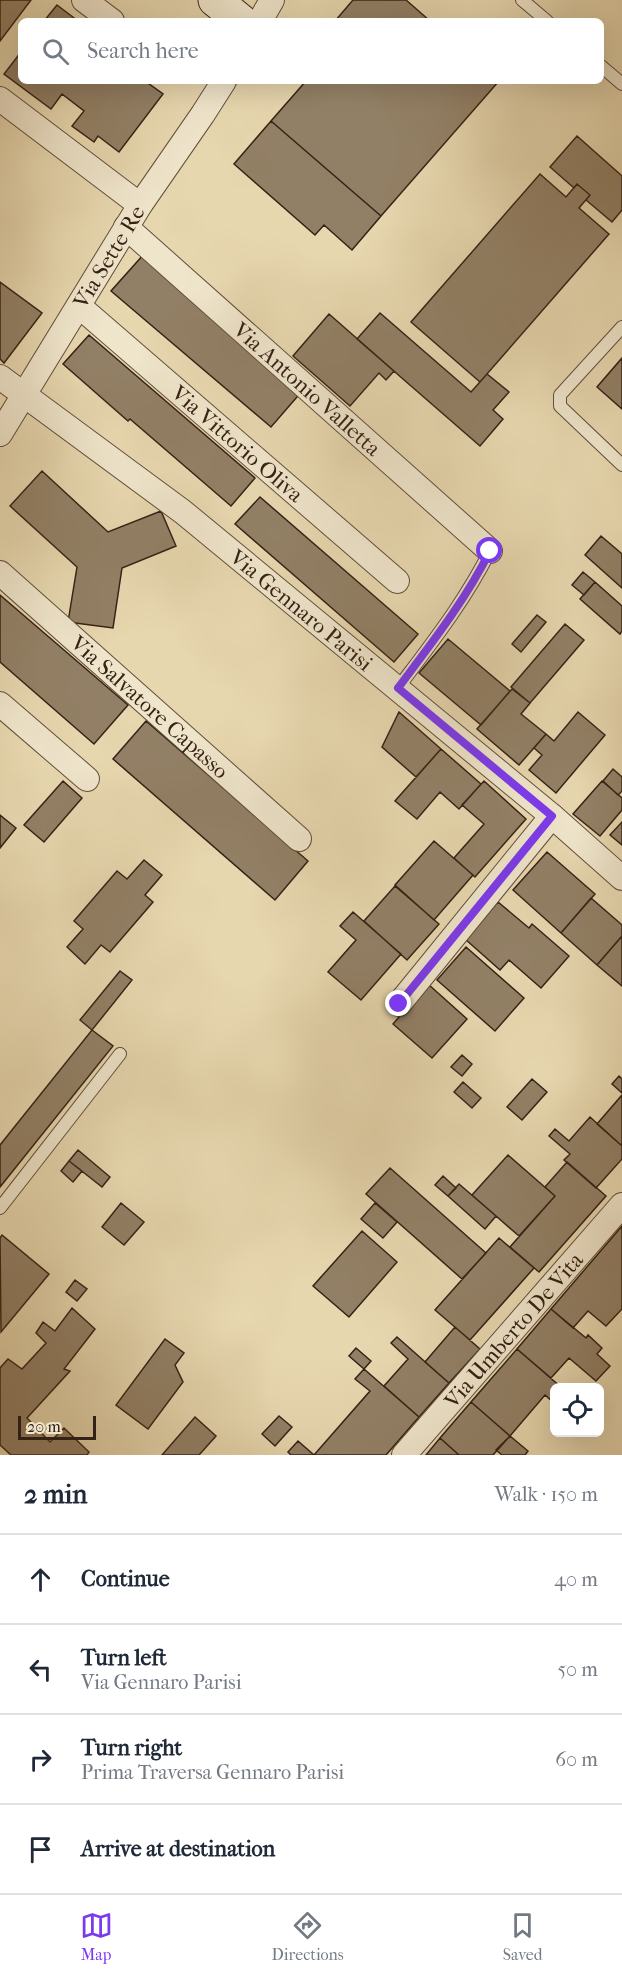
<!DOCTYPE html>
<html lang="en">
<head>
<meta charset="utf-8">
<style>
	:root { --surface:#fff; --page:#f6f6f7; --text:#1f2937; --muted:#747a83; --line:#e0e1e3; --accent:#7c3aed }
	body { margin:0; font-family:"IM FELL French Canon",serif; background:var(--page); color:var(--text) }
	.controls { position:absolute; right:18px; bottom:18px; display:grid; overflow:hidden; border-radius:9px; box-shadow:0 6px 24px #0002 }
	.controls button { width:54px; height:54px; display:grid; place-items:center; padding:0; border:0; border-bottom:2px solid var(--line); background:var(--surface); color:var(--text); font:30px sans-serif }
	.scale { position:absolute; left:18px; bottom:15px; width:78px; box-sizing:border-box; padding-left:6px; border:3px solid #352216; border-top:0; font-size:16px; line-height:21px; white-space:nowrap; color:#352216; -webkit-text-stroke:4px #efe5cb; paint-order:stroke }
	.stop { position:absolute; width:18px; height:18px; margin:-14px; border:4px solid #7c3aed; border-radius:50%; background:#fff }
	.stop.end { background:#7c3aed; border-color:#fff; box-shadow:0 2px 6px #0008 }
	.list { margin:0; padding:0; list-style:none }
	h2 { display:flex; justify-content:space-between; align-items:center; height:78px; margin:0; padding:0 24px; font-size:26px }
	h2 small { font-size:20px; font-weight:400; color:var(--muted) }
	.list li { display:grid; grid-template-columns:39px 1fr auto; gap:18px; align-items:center; box-sizing:border-box; height:90px; padding:0 24px; border-top:2px solid var(--line) }
	.list b { display:block; font-size:22px; white-space:nowrap }
	.list p { margin:0; font-size:20px; white-space:nowrap; color:var(--muted) }
	.list em { font-size:20px; font-style:normal; color:var(--muted) }
	.icon { flex:none; width:33px; height:33px; fill:none; stroke:currentColor; stroke-width:2; stroke-linecap:round; stroke-linejoin:round }
	.map { position:relative; flex:none; width:622px; height:1455px; overflow:hidden }
	.search { position:absolute; background:var(--surface); box-shadow:0 6px 24px #0002; left:18px; right:18px; top:18px; height:66px; display:flex; align-items:center; gap:15px; box-sizing:border-box; padding:0 21px; border-radius:9px; color:var(--muted); font-size:22px }
	.sheet { height:438px; background:var(--surface) }
	nav { display:flex; justify-content:space-around; align-items:center; box-sizing:border-box; height:84px; border-top:2px solid var(--line); background:var(--surface); font-size:16px; color:var(--muted) }
	nav a { display:grid; justify-items:center; gap:3px }
	nav .on { color:var(--accent) }
	.map>svg:first-child { display:block }
</style>
</head>
<body>
<div class="map">
<svg width="622" height="1455" viewBox="0 0 622 1455">
	<rect width="100%" height="100%" fill="#e7d7af"/>
	<filter id="stains"><feTurbulence type="fractalNoise" baseFrequency=".00333" numOctaves="4"/><feColorMatrix values="0 0 0 0 .2 0 0 0 0 .09 0 0 0 0 .02 0 0 0 .5 -.17"/></filter>
	<radialGradient id="worn" r=".72"><stop offset=".6" stop-color="#630" stop-opacity="0"/><stop offset="1" stop-color="#630" stop-opacity=".3"/></radialGradient>
	<path fill="#928066" stroke="#352216" stroke-width="1.5" d="M0,0H31L0,41Z
		M353,0H406L430,21H335Z
		M57,5L78,21H44Z
		M21,52V81H145L163,94L119,152L98,136L94,142L72,126L84,111L62,94L51,109L4,74Z
		M306,81H499L381,216L271,121Z
		M271,121L381,216L352,250L324,225L315,235L234,164Z
		M577,136L622,176V210L612,222L586,200L590,195L577,184L574,188L550,167Z
		M540,174L566,197L577,184L590,195L579,208L609,234L480,382L411,322Z
		M144,254L303,390L271,427L111,291Z
		M0,282L42,313L4,363L0,359Z
		M380,313L471,392L487,374L509,392L493,410L503,419L480,446L357,339Z
		M329,314L394,371L386,380L379,373L350,406L293,356Z
		M89,335L255,478L231,506L130,419L128,421L63,364Z
		M622,358V409L597,387Z
		M42,471L108,532L161,511L176,546L122,568L113,628L68,622L77,567L10,506Z
		M260,497L418,634L394,662L235,524Z
		M601,536L622,554V588L585,555Z
		M583,572L595,582L584,595L572,585Z
		M595,582L622,606V631L620,634L580,599Z
		M0,595L128,705L94,744L0,662Z
		M537,615L546,622L521,652L512,644Z
		M565,624L584,640L530,703L511,687Z
		M448,639L510,691L481,725L419,673Z
		M512,689L530,703L521,714L546,734L519,765L477,729Z
		M399,712L441,749L416,777L382,747Z
		M578,712L605,735L556,793L529,770L542,755L534,748L546,734L554,741Z
		M146,721L308,861L275,900L113,759Z
		M441,749L481,784L459,809L440,792L417,819L395,801Z
		M613,769L622,777V791L618,795L603,781Z
		M63,781L82,798L44,842L24,825Z
		M484,781L526,819L475,877L454,858L484,824L462,805Z
		M602,781L622,798V810L600,836L573,814Z
		M0,815L16,828L0,848Z
		M622,822V845L610,835Z
		M434,841L473,875L434,920L395,885Z
		M547,852L595,894L561,933L513,890Z
		M144,860L162,875L145,895L153,902L110,952L101,945L85,964L67,947L83,929L74,921L117,871L127,879Z
		M395,886L439,924L407,960L364,921Z
		M591,898L622,925V936L597,965L561,933Z
		M498,902L529,928L532,924L569,956L541,988L509,960L500,970L465,939Z
		M353,912L401,954L361,1000L328,972L356,940L340,926Z
		M622,936V986L597,965Z
		M466,947L524,998L495,1031L437,980Z
		M120,971L132,980L92,1030L80,1020Z
		M428,984L467,1019L432,1058L393,1024Z
		M92,1030L113,1046L0,1187V1145Z
		M462,1055L472,1064L462,1076L451,1067Z
		M619,1076L622,1079V1093L612,1084Z
		M532,1079L547,1092L522,1120L507,1107Z
		M463,1082L481,1098L472,1108L454,1092Z
		M622,1095V1143L621,1145L597,1124Z
		M590,1117L622,1146V1159L596,1188L564,1160L570,1154L549,1136L555,1129L569,1141Z
		M78,1150L110,1177L102,1187L69,1161Z
		M508,1155L555,1196L519,1236L472,1195Z
		M69,1161L82,1171L73,1182L61,1171Z
		M567,1162L606,1196L539,1272L510,1247L555,1196L545,1187Z
		M390,1168L486,1253L462,1279L366,1194Z
		M443,1176L456,1188L448,1196L435,1185Z
		M459,1184L496,1216L485,1229L448,1196Z
		M121,1203L144,1222L124,1245L102,1227Z
		M375,1203L397,1222L383,1238L361,1219Z
		M622,1226V1309L606,1326L588,1311L573,1328L551,1309Z
		M362,1231L397,1262L349,1317L313,1286Z
		M2,1235L49,1274L1,1332L0,1238Z
		M499,1238L534,1268L470,1340L435,1310Z
		M75,1280L87,1289L77,1301L66,1292Z
		M72,1308L95,1329L64,1369L70,1371L27,1418L50,1442L64,1428L89,1452L87,1455H11L0,1445V1368L8,1359L22,1369L46,1343L36,1333L43,1322L55,1331Z
		M551,1309L586,1338L588,1335L602,1348L597,1354L610,1366L596,1381L569,1358L551,1378L517,1349Z
		M455,1327L480,1349L449,1383L425,1362Z
		M397,1337L449,1383L419,1417L384,1386L408,1359L391,1343Z
		M165,1339L184,1353L175,1365L183,1382L148,1429L116,1405Z
		M356,1348L371,1361L364,1369L349,1356Z
		M517,1349L562,1388H554V1403L545,1395L510,1436L471,1402Z
		M364,1369L419,1417L386,1455H291L288,1452L298,1441L314,1455L370,1391L355,1379Z
		M471,1402L510,1436L493,1455H459L440,1438Z
		M279,1416L292,1427L275,1446L262,1434Z
		M195,1417L216,1436L199,1455H162Z
		M510,1436L528,1451L525,1455H502L496,1450Z
		M440,1438L459,1455H426Z"/>
	<g fill="none" stroke-linecap="round" stroke-linejoin="round">
		<defs>
			<path id="lane" d="M522,0L547,21
				M601,66L622,84
				M622,327L560,395V406L622,465
				M398,688C431,644 465,601 490,551
				M0,1208L120,1054"/>
			<g id="street">
				<path d="M84,0L112,21"/>
				<path d="M260,21L272,0"/>
				<path d="M0,99L140,205"/>
				<path id="s1" d="M126,227L490,551"/>
				<path id="s2" d="M79,306L397,581"/>
				<path id="s3" d="M0,377L183,512L552,816L622,878"/>
				<path id="s4" d="M0,434L140,205L203,114L224,81"/>
				<path id="s5" d="M0,573L299,839"/>
				<path d="M0,704L87,779"/>
				<path d="M399,1004L552,816"/>
				<path id="s6" d="M404,1455L622,1205"/>
			</g>
			<path id="secondary" d="M215,0L241,21"/>
		</defs>
		<use href="#lane" stroke="#624f3c" stroke-width="14"/>
		<use href="#street" stroke="#624f3c" stroke-width="26"/>
		<use href="#secondary" stroke="#352216" stroke-width="35"/>
		<use href="#lane" stroke="#efe5cb" stroke-width="12"/>
		<use href="#street" stroke="#efe5cb" stroke-width="24"/>
		<use href="#secondary" stroke="#efe5cb" stroke-width="33"/>
	</g>
	<g fill="none" stroke-linecap="round" stroke-linejoin="round">
		<path stroke="#7c3aed" stroke-width="8" d="M399,1004L552,816L398,688C431,644 465,601 490,551"/>
	</g>
	<g text-anchor="middle" stroke-width="4.5" stroke-linejoin="round" paint-order="stroke">
		<g font-size="22" fill="#352216" stroke="#efe5cb">
			<text dy="8" stroke="none"><textPath href="#s4" startOffset="208">Via Sette Re</textPath></text>
			<text dy="8" stroke="none"><textPath href="#s1" startOffset="243">Via Antonio Valletta</textPath></text>
			<text dy="8" stroke="none"><textPath href="#s2" startOffset="210">Via Vittorio Oliva</textPath></text>
			<text dy="8" stroke="none"><textPath href="#s3" startOffset="381">Via Gennaro Parisi</textPath></text>
			<text dy="8" stroke="none"><textPath href="#s5" startOffset="201">Via Salvatore Capasso</textPath></text>
			<text dy="8" stroke="none"><textPath href="#s6" startOffset="166">Via Umberto De Vita</textPath></text>
		</g>
	</g>
	<rect width="100%" height="100%" filter="url(#stains)"/>
	<rect width="100%" height="100%" fill="url(#worn)"/>
</svg>
<div class="controls">
<button><svg class="icon" aria-label="locate" viewBox="0 0 24 24"><circle cx="12" cy="12" r="6"/><path d="M12 2v4M12 18v4M2 12h4M18 12h4"/></svg></button>
</div>
<div class="scale">20 m</div>
<div class="stop" style="left:490px;top:551px"></div>
<div class="stop end" style="left:399px;top:1004px"></div>
<div class="search"><svg class="icon" aria-label="search" viewBox="0 0 24 24"><circle cx="10" cy="10" r="6"/><path d="M15 15l6 6"/></svg>Search here</div>
</div>
<section class="sheet">
<h2>2 min<small>Walk · 150 m</small></h2>
<ul class="list">
<li><svg class="icon" aria-label="ahead" viewBox="0 0 24 24"><path d="M12 20V5M6 11l6-6 6 6"/></svg><div><b>Continue</b></div><em>40 m</em></li>
<li><svg class="icon" aria-label="left" viewBox="0 0 24 24"><path d="M17 20v-9H6M10 6l-5 5 5 5"/></svg><div><b>Turn left</b><p>Via Gennaro Parisi</p></div><em>50 m</em></li>
<li><svg class="icon" aria-label="right" viewBox="0 0 24 24"><path d="M7 20v-9h11M14 6l5 5-5 5"/></svg><div><b>Turn right</b><p>Prima Traversa Gennaro Parisi</p></div><em>60 m</em></li>
<li><svg class="icon" aria-label="arrive" viewBox="0 0 24 24"><path d="M6 21V4h12l-3 4 3 4H6"/></svg><div><b>Arrive at destination</b></div></li>
</ul>
</section>
<nav>
<a class="on"><svg class="icon" aria-label="map" viewBox="0 0 24 24"><path d="M3 6l6-2 6 2 6-2v14l-6 2-6-2-6 2zM9 4v14M15 6v14"/></svg>Map</a>
<a><svg class="icon" aria-label="directions" viewBox="0 0 24 24"><path d="M12 3l9 9-9 9-9-9zM9 14v-3h6M13 9l2 2-2 2"/></svg>Directions</a>
<a><svg class="icon" aria-label="saved" viewBox="0 0 24 24"><path d="M7 4h10v16l-5-4-5 4z"/></svg>Saved</a>
</nav>
</body>
</html>
